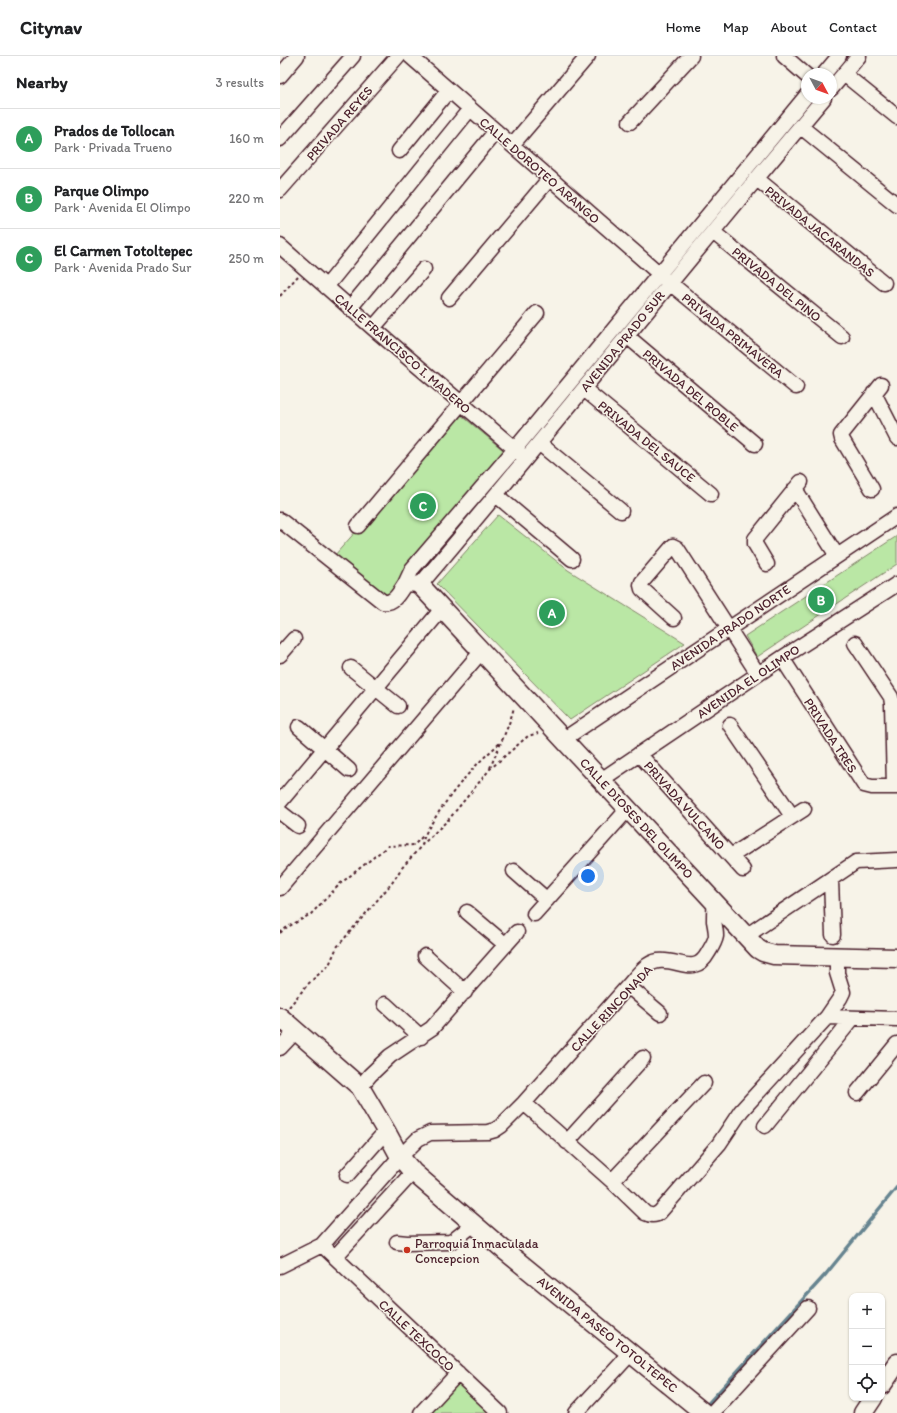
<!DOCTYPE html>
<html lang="en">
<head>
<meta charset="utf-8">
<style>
	:root { --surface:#fff; --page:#f2f2f2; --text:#202124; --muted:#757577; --line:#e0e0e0; --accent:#0f766e }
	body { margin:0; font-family:Itim,sans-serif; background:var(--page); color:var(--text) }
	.controls { position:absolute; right:12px; bottom:12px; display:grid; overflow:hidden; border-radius:8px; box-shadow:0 1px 3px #0004 }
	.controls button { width:36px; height:36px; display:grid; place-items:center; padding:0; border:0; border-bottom:1px solid var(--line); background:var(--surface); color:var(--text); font:20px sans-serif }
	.compass { position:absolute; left:521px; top:12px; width:36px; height:36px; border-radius:50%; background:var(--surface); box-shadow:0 1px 3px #0004; rotate:131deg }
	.you { position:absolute; left:308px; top:820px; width:14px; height:14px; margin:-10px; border:3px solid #fff; border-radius:50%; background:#1a73e8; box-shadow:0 0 0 6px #1a73e833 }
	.badge { display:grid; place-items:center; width:26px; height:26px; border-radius:50%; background:var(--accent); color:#fff; font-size:13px; font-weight:700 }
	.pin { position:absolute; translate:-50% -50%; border:2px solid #fff; box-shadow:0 1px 4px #0006 }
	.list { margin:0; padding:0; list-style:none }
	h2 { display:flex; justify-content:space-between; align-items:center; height:52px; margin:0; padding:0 16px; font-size:17px }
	h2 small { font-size:13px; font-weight:400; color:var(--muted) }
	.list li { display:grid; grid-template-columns:26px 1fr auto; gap:12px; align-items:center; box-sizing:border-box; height:60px; padding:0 16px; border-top:1px solid var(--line) }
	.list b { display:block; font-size:15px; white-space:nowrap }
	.list p { margin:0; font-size:13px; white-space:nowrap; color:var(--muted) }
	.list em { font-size:13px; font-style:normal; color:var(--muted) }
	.icon { flex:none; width:22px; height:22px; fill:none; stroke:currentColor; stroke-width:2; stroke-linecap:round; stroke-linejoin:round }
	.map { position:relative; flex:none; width:617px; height:1357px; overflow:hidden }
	header { display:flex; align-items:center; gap:24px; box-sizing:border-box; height:56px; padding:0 20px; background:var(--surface); border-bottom:1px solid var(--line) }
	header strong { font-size:19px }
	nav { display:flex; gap:22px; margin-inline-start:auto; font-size:14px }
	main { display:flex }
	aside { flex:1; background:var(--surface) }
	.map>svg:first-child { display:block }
</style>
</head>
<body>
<header>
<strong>Citynav</strong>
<nav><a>Home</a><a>Map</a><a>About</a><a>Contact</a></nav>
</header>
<main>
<aside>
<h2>Nearby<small>3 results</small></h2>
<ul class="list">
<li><span class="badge" style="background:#2e9e5b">A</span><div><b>Prados de Tollocan</b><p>Park · Privada Trueno</p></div><em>160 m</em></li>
<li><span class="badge" style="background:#2e9e5b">B</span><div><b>Parque Olimpo</b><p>Park · Avenida El Olimpo</p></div><em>220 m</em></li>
<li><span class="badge" style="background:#2e9e5b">C</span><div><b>El Carmen Totoltepec</b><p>Park · Avenida Prado Sur</p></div><em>250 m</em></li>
</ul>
</aside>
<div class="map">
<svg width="617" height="1357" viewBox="0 0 617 1357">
	<rect width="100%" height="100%" fill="#f7f3e8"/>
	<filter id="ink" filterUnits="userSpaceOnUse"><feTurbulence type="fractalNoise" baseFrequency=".025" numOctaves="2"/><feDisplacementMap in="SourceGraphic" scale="8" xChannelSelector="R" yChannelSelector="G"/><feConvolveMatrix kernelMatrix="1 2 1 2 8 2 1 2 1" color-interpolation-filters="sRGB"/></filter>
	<g filter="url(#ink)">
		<path fill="#bae7a5" stroke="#828368" d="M180,358L229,399L108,547L54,500Z
			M218,459L288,514L405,587L290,664L157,528Z
			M617,480V508L477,601L465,580Z
			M177,1327L209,1357H149Z"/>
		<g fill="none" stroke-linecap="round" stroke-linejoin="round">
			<path stroke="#668490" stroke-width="3.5" d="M425,1351L546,1218L617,1131"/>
			<defs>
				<path id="minor" d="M130,0L390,227L516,331
					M504,0L527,20
					M544,18L559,0
					M564,18L617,61
					M0,20L17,0
					M551,33L579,0
					M350,66L411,0
					M520,70L617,149
					M0,83L73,0
					M232,89L308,0
					M119,95L169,34
					M477,123L604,227
					M0,134L118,0
					M433,176L562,281
					M0,190L93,272L241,398
					M46,231L190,53
					M169,242L270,122
					M70,252L216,75
					M93,272L144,213
					M347,280L475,388
					M304,333L431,438
					M594,337L617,382
					M259,387L341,455
					M515,433L557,500
					M592,433L562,383L561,379L601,329
					M216,439L292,503
					M0,464L103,546C114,548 119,537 125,528L140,529C277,368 408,203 544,42
					M78,470L257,257
					M487,508L475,488V483L521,426
					M125,528L132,513L235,393L527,39
					M394,562L362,533L361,529L362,526L393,490L397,492L478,618
					M575,587L611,641L612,648L614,731
					M0,599L14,583
					M502,602L584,729L592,731H617
					M71,612L118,650
					M450,669L512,760
					M19,671L69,714
					M284,683L617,460
					M359,698L463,814
					M321,724L502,602L617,528
					M0,746L162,553
					M0,756L18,770
					M451,800L524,753
					M234,815L267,844
					M551,824L553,879
					M0,832L201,596
					M187,856L226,889
					M254,858L348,753
					M466,880L576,806L617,804
					M145,900L185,936
					M348,930L380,957
					M105,948L141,981
					M547,961L617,963
					M0,992L16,975
					M80,1031L90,1019L110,1000L152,972L237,876
					M577,1037L617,988
					M244,1047L332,1125L424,1027
					M485,1070L573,962
					M287,1086L363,1002
					M67,1119L106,1075
					M332,1125L365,1157C371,1160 375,1160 380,1156L439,1088L461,1055L547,961L560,942L563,936L557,917V901
					M117,1186L127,1187L170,1186L174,1184L194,1168
					M42,1189L220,1357
					M55,1201L133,1116
					M0,1210L42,1189L120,1101L138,1083L150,1077L208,1076L215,1074L221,1070L244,1047L348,930C356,921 365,907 378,905C398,902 415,921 428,897C431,892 435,886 436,880C436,875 435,870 434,865C434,859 434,852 435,846
					M141,1357L178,1317
					M296,1357L351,1297
					M432,1357L528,1252"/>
				<path id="major" d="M140,529L478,893L483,896L494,899L617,902
					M0,961L80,1031L106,1075L120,1101L133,1116L224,1194L424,1357
					M602,1329L617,1307
					M583,1357L593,1342"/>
			</defs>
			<use href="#minor" stroke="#4a1f2b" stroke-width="17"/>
			<use href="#major" stroke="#4a1f2b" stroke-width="21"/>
			<path stroke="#4a1f2b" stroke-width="2" stroke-dasharray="3 3" stroke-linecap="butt" d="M0,240L18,220
				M210,712C218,692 229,672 234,651
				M142,789C144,778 149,771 155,762C173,734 195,708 220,687
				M0,877L6,872L31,858L61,827L108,790L134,789L143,780
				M9,951L28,928L49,909L57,891L112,827L121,813L142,789L169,763L210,713L248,680L258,677"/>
			<use href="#minor" stroke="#f7f3e8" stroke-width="14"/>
			<use href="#major" stroke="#f7f3e8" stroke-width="18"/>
		</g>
	</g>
	<circle fill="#c8321e" stroke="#f7f3e8" stroke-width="1.5" cx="127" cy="1194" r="4"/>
	<g text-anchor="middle" stroke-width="3" stroke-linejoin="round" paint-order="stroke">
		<g font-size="13" fill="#4a1f2b" stroke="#f7f3e8">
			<text transform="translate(59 67) rotate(-49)" y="5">PRIVADA REYES</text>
			<text transform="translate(260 114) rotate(41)" y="5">CALLE DOROTEO ARANGO</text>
			<text transform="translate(540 175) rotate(39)" y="5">PRIVADA JACARANDAS</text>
			<text transform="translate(497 228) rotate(39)" y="5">PRIVADA DEL PINO</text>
			<text transform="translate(453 279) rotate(39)" y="5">PRIVADA PRIMAVERA</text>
			<text transform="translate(342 285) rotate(-51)" y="5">AVENIDA PRADO SUR</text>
			<text transform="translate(123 297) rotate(41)" y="5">CALLE FRANCISCO I. MADERO</text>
			<text transform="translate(411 334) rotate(40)" y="5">PRIVADA DEL ROBLE</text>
			<text transform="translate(367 385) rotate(39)" y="5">PRIVADA DEL SAUCE</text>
			<text transform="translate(450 571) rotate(-34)" y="5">AVENIDA PRADO NORTE</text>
			<text transform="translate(468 625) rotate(-34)" y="5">AVENIDA EL OLIMPO</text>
			<text transform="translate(551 679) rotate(57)" y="5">PRIVADA TRES</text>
			<text transform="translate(405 749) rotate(48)" y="5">PRIVADA VULCANO</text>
			<text transform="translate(357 762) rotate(47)" y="5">CALLE DIOSES DEL OLIMPO</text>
			<text transform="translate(331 952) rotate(-47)" y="5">CALLE RINCONADA</text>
			<text transform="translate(328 1278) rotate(39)" y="5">AVENIDA PASEO TOTOLTEPEC</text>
			<text transform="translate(137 1279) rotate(43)" y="5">CALLE TEXCOCO</text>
		</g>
		<g font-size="13" fill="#4a1f2b" stroke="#f7f3e8" text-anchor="start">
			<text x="135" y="1192">Parroquia Inmaculada<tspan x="135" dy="15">Concepcion</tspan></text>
		</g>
	</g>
</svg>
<div class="controls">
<button>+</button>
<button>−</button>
<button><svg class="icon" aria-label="locate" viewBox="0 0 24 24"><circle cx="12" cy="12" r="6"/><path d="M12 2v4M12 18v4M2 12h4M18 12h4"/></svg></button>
</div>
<svg class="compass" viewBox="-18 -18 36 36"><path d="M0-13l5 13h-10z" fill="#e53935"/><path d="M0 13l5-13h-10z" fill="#757577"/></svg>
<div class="you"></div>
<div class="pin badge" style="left:272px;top:557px;background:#2e9e5b">A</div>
<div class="pin badge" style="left:541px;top:544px;background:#2e9e5b">B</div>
<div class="pin badge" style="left:143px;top:450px;background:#2e9e5b">C</div>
</div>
</main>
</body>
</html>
